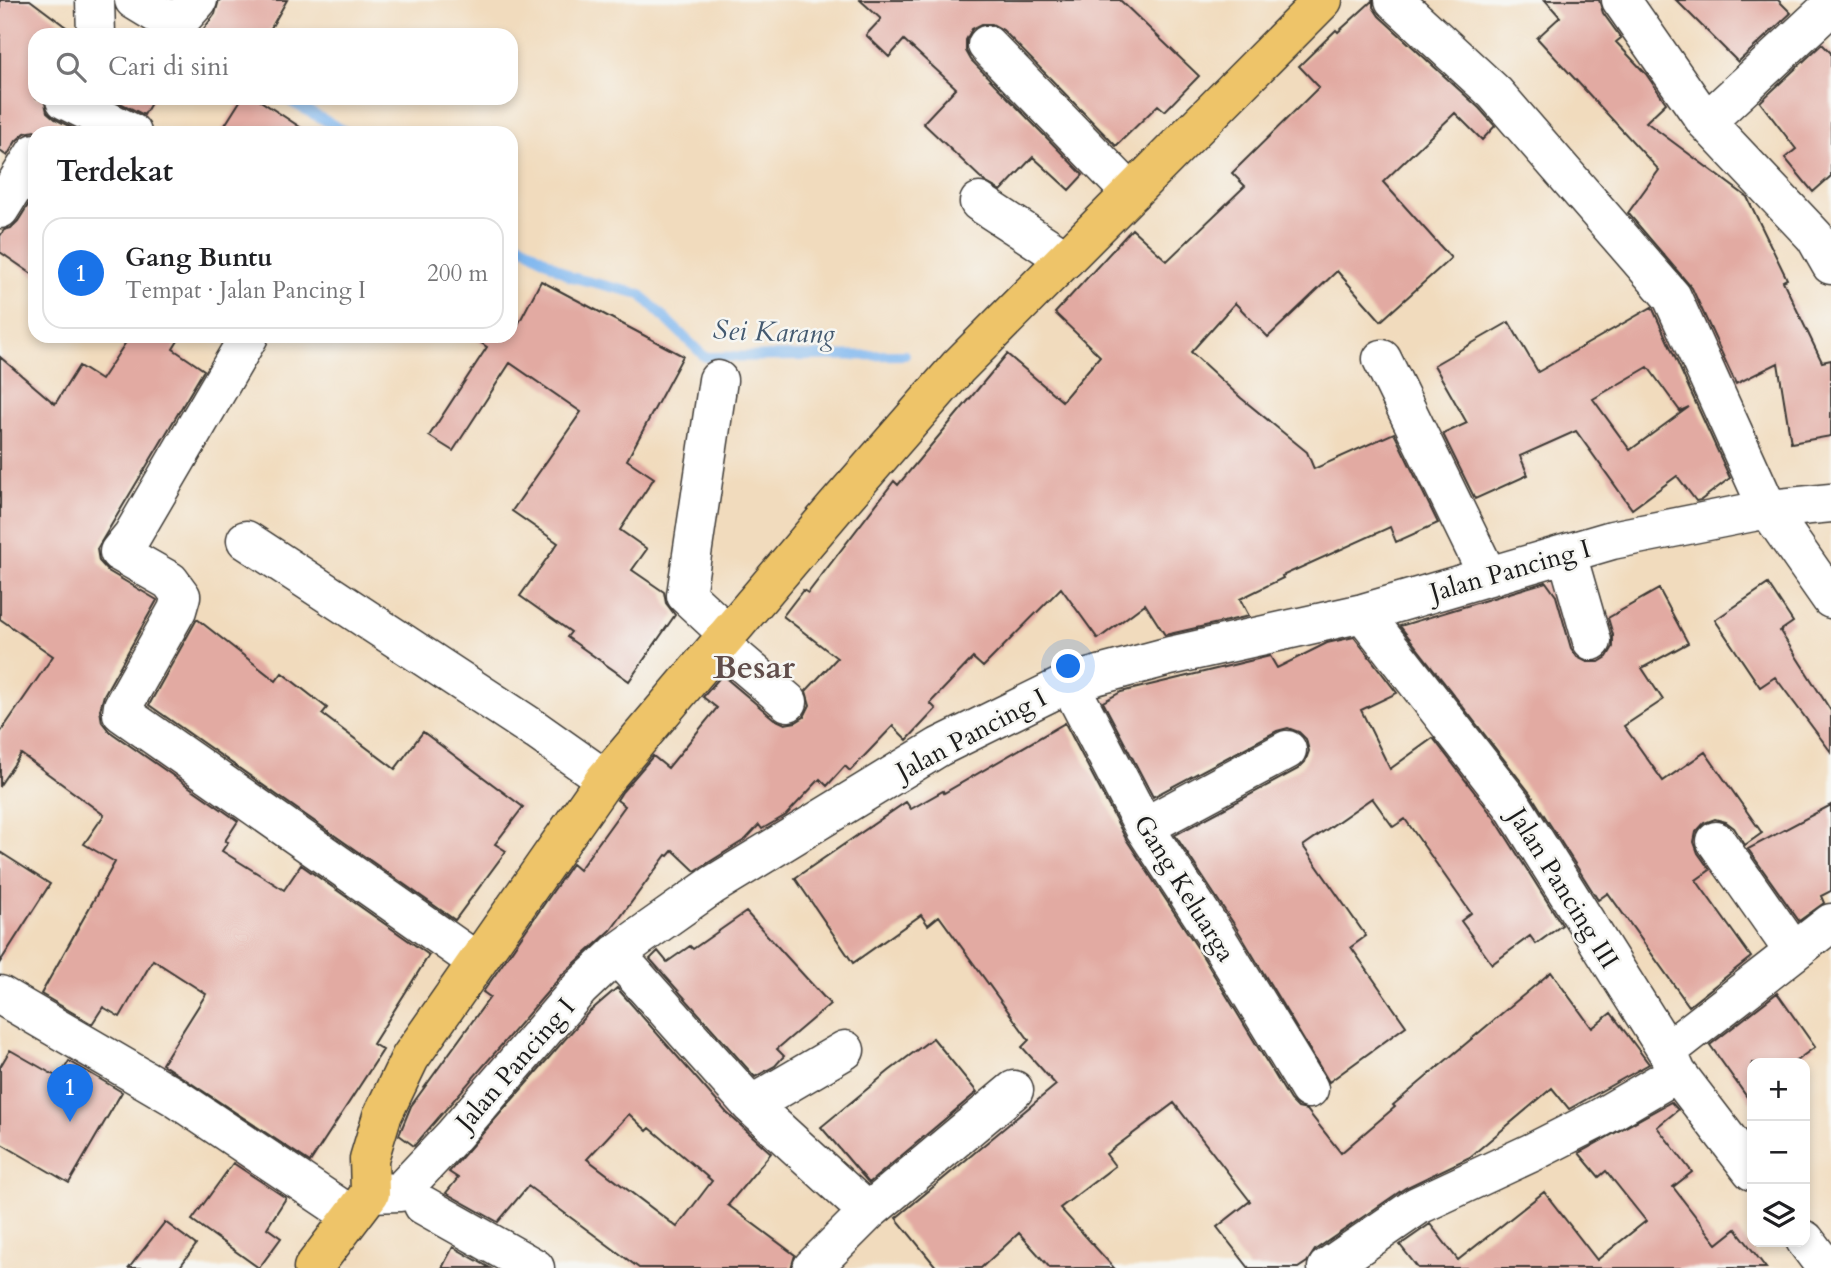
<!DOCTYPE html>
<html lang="id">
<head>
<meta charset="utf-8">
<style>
	:root { --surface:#fff; --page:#f2f2f2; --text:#202124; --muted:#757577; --line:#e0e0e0; --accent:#1a73e8 }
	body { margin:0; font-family:Cardo,serif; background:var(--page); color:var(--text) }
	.controls { position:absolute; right:21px; bottom:21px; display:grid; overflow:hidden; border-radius:14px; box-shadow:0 4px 10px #0003 }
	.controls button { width:63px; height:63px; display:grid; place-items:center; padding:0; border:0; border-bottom:2px solid var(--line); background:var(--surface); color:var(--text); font:35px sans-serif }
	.you { position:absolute; left:1069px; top:667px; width:24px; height:24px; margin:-18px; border:5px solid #fff; border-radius:50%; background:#1a73e8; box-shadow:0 0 0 10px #1a73e833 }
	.badge { display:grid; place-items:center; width:46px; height:46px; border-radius:50%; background:var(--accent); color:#fff; font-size:23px; font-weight:700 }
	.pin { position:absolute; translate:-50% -58px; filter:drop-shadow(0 2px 4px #0008) }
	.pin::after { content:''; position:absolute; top:37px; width:24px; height:21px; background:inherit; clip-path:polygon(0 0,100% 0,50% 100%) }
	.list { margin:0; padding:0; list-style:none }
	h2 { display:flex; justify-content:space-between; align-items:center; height:91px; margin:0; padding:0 28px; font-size:30px }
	h2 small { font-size:23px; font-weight:400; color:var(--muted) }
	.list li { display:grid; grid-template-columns:46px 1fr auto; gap:21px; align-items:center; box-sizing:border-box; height:112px; margin:0 14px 14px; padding:0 14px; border:2px solid var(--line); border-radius:21px }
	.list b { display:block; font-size:26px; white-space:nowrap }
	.list p { margin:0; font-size:23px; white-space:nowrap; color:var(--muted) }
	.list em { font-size:23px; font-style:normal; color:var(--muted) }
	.icon { flex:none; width:38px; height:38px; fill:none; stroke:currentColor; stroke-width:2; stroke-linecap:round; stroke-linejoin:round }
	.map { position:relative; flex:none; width:1831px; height:1268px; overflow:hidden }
	.search { position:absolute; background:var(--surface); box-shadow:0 4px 10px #0003; left:28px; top:28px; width:490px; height:77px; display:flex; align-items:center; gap:18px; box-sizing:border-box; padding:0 24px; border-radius:21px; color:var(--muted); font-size:26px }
	.panel { position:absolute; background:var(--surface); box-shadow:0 4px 10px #0003; left:28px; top:126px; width:490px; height:217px; border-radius:21px }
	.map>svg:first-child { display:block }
</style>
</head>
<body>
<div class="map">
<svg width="1831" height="1268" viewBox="0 0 1831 1268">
	<rect width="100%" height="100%" fill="#f6f6f2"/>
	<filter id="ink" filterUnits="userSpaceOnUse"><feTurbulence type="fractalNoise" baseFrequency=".0143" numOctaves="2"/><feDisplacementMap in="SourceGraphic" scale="14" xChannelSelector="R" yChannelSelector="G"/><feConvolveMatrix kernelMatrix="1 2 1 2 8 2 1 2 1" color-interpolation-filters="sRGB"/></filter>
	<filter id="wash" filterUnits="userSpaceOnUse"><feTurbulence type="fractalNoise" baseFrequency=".00686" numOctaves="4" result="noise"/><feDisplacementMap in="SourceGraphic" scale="28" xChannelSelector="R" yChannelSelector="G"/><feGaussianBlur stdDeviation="1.57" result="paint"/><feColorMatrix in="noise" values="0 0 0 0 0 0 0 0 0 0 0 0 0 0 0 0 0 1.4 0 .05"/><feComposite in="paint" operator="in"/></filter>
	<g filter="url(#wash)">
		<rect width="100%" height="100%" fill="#f1dbbd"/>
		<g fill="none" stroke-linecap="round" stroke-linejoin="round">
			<path stroke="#80b7ef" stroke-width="10" d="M284,98L348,133
				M511,238L571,277L640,294L705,357L905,355"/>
		</g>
		<g id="blocks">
			<path fill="#e2aaa2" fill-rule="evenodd" d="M0,0H30L74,33V35H35V98H44L47,112L55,119L82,133L35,131L25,133L16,141L7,156L0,151Z
				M219,0H287L267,35H199L215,14Z
				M860,0H1120L1199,76L1165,111L1158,105L1116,146L1003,30L992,24H982L972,29L966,40V51L971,60L1083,175L1069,190L1033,157L1001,191L985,182L923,123L956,88L904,40L889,57L866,35L881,19Z
				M1373,0V7L1379,16L1479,108L1495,126L1482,140L1455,113L1383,182L1451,258L1381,321L1337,271L1268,337L1235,303L1191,352L1241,398L1307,452L1314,469L1394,433L1438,523L1396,542L1390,527L1282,576L1283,578L1240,599L1249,616L1165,635L1145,604L1098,639L1061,588L983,667L973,658L930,703L936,709L907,740L893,726L850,771L845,766L827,786L820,779L786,815L762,829L759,825L746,839L695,871L673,850L668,856L666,855L611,930L563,974L414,1146L399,1135L411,1106L490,997L483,992L572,864L579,870L625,806L617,800L622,792L653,756L668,768L717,708L703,697L722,675L774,719L785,724L796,722L804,717L810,705L806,691L837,658L783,616L803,590L808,593L894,481L898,485L1007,354L1062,401L1100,356L1055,313L1132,229L1167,261L1245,186L1232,173L1319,87L1299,66L1336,30L1338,32Z
				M1545,0H1599L1603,13L1621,38L1616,42L1646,74L1666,103L1646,122L1747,197L1787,279L1783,281L1822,362L1831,360V436L1791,443L1778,363L1736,384L1692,288L1628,213L1659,170L1537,38L1560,17Z
				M1676,0H1778L1791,13L1738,62Z
				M1822,44L1831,53V176L1813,192L1785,158L1796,149L1760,102Z
				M110,98H154L144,115Z
				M242,98H256L309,133H220Z
				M35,194V276L0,252V236L4,230L11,228L18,221Z
				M541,281L683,356L627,460L654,478L620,530L647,549L632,570L664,592L666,603L675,615L629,681L567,637L571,632L520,596L558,543L512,511L581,412L510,363L453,451L429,436L487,347L471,336H512Z
				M1652,307L1730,478L1701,500L1696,501L1677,476L1632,509L1576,431L1520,456L1528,475L1475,499L1443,434L1467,423L1434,365L1509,322L1538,372ZM1648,367L1680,411L1689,407L1630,450L1593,399Z
				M130,336H181L173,349L204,370L97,549L99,561L108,571L157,600L104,695L100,710L102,722L109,731L238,821L225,841L228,842L222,851L284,890L301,865L429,955L373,1044L383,1050L310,1162L162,1064L206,994L153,960L120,1017L103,1007L92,1024L41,994L115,862L84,844L104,815L21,754L0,785V733L53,656L0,619V357L55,404L79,366L101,380Z
				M1546,582L1556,596L1571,648L1577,657L1587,662H1599L1607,657L1613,647V635L1608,618L1659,589L1688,643L1642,668L1663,700L1624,726L1663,781L1705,752L1762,833L1745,845L1734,828L1726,822L1715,819L1704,823L1696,832L1694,842L1698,853L1710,870L1696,880L1751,957L1689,1006L1608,893L1598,900L1530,793L1400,626Z
				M1768,584L1793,622L1780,631L1831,711V752L1775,677L1760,687L1715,620Z
				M197,619L276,681L282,673L327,708L322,714L395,769L423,732L523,807L495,844L506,851L455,920L149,705Z
				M1354,637L1397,693L1361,710L1390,769L1433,738L1495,819L1562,925L1536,944L1530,936L1492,964L1461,921L1471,913L1405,819L1393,827L1372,798L1303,846L1366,936L1351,947L1406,1026L1329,1082L1234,924L1175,835L1298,769L1305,762L1309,751L1306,739L1299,732L1288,728L1277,731L1153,797L1103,702L1121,692L1270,656L1277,668L1327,643Z
				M1065,723L1126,839L1197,947L1290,1100L1298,1108L1307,1110L1341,1153L1395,1107L1393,1105L1551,972L1592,1028L1611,1013L1649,1064L1569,1109L1552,1088L1470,1157L1405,1188L1315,1250L1307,1262L1298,1268H1249L1217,1227L1250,1201L1174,1103L1106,1154L1115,1166L1060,1208L1114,1268H1050L1019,1233L981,1268H937L896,1218L1056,1085L1022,1047L1029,1040L939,916L928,925L921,915L853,963L795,878L906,802L911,809L943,791L944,793Z
				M1831,805V891L1821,896L1824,903L1799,921L1748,849Z
				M0,852L50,884L0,962Z
				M746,912L830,1004L777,1049L784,1056L775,1066L755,1077L650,959L658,951L667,962L690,946L693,949Z
				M617,988L727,1113L771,1153L728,1205L795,1255L791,1268H639L528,1186L498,1222L446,1193L458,1178L449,1172L588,1013ZM629,1114L647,1131L650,1128L712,1181L677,1227L587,1159Z
				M1777,993L1815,1047L1793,1063H1752V1104L1710,1045Z
				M933,1038L977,1092L869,1183L821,1127L889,1071Z
				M10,1050L59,1078L69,1061L122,1092L69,1183L0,1143V1067Z
				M1671,1102L1678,1110L1657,1127L1692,1172L1673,1187L1717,1244L1736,1229L1766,1268H1418L1400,1245L1430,1224L1458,1260L1544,1192L1597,1260L1646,1221L1606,1171L1599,1177L1579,1153Z
				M233,1163L286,1198L267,1228L281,1238L259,1268L192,1220Z
				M165,1222L196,1245L179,1268H129Z
				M453,1247L490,1268H442Z"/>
		</g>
	</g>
	<g filter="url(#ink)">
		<use href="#blocks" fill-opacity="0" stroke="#3c3934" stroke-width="2"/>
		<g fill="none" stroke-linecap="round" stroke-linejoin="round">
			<defs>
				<path id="minor" d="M95,0L96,35
					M134,0L162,17L180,20L198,0
					M1394,0L1495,93L1672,297L1768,509L1831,599
					M1621,0L1706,122L1815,237L1831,265
					M987,45L1131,193
					M65,100L132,133
					M1706,122L1831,6
					M979,202L1066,259
					M0,209L35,153
					M249,336L132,536L119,552L170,581L181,596L177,610L123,706L122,713L476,961
					M1382,359L1488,576
					M718,380L686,595L728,634
					M246,540L537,731L605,779
					M1567,554L1592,641
					M1363,613L1513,806L1667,1051L1677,1073L1752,1171
					M720,644L788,702
					M1069,683L1144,827L1215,935L1309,1089
					M1144,827L1287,750
					M1716,841L1794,952
					M616,954L751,1105L868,1212
					M0,995L173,1096L352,1216
					M1667,1051L1831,923
					M751,1105L845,1050
					M370,1193L400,1192L453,1136L580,988L616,954L645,933L713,885L939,747L1069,683L1170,656L1363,613L1612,540L1768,509L1831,503
					M423,1205L535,1268
					M1805,1240L1826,1268
					M812,1268L868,1212L1014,1090
					M1327,1268L1417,1206L1535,1151L1600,1118L1677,1073"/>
				<path id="major" d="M313,1268L370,1193L369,1159L382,1116L410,1058L605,779L834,509L958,367L1323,0"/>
			</defs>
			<use href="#minor" stroke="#3c3934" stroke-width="41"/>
			<use href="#major" stroke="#3c3934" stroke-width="41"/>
			<use href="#minor" stroke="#fff" stroke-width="38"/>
			<use href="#major" stroke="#eec469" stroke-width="38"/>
		</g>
	</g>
	<g text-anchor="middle" stroke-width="5" stroke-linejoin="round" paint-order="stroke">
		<g font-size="26" fill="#1c1c1c" stroke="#f6f6f2">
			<text transform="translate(1510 570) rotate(-16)" y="9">Jalan Pancing I</text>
			<text transform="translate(971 734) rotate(-28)" y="9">Jalan Pancing I</text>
			<text transform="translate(1185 888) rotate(58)" y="9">Gang Keluarga</text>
			<text transform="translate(1564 888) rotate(58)" y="9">Jalan Pancing III</text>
			<text transform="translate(515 1064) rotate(-49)" y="9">Jalan Pancing I</text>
		</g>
		<g font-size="28" font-style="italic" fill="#445a70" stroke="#f6f6f2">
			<text transform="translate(774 331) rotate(2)" y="10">Sei Karang</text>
		</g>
		<g font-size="33" font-weight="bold" fill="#614e4b" stroke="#f6f6f2">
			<text x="754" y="678">Besar</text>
		</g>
	</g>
</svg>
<div class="controls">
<button>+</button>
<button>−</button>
<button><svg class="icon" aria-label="layers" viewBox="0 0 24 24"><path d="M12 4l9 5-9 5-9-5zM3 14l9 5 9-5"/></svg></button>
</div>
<div class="you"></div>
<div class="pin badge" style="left:70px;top:1122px">1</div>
<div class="search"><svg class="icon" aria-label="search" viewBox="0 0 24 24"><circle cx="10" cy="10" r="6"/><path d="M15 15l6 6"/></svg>Cari di sini</div>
<section class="panel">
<h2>Terdekat<small></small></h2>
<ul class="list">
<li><span class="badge">1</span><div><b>Gang Buntu</b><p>Tempat · Jalan Pancing I</p></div><em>200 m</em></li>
</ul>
</section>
</div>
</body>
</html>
